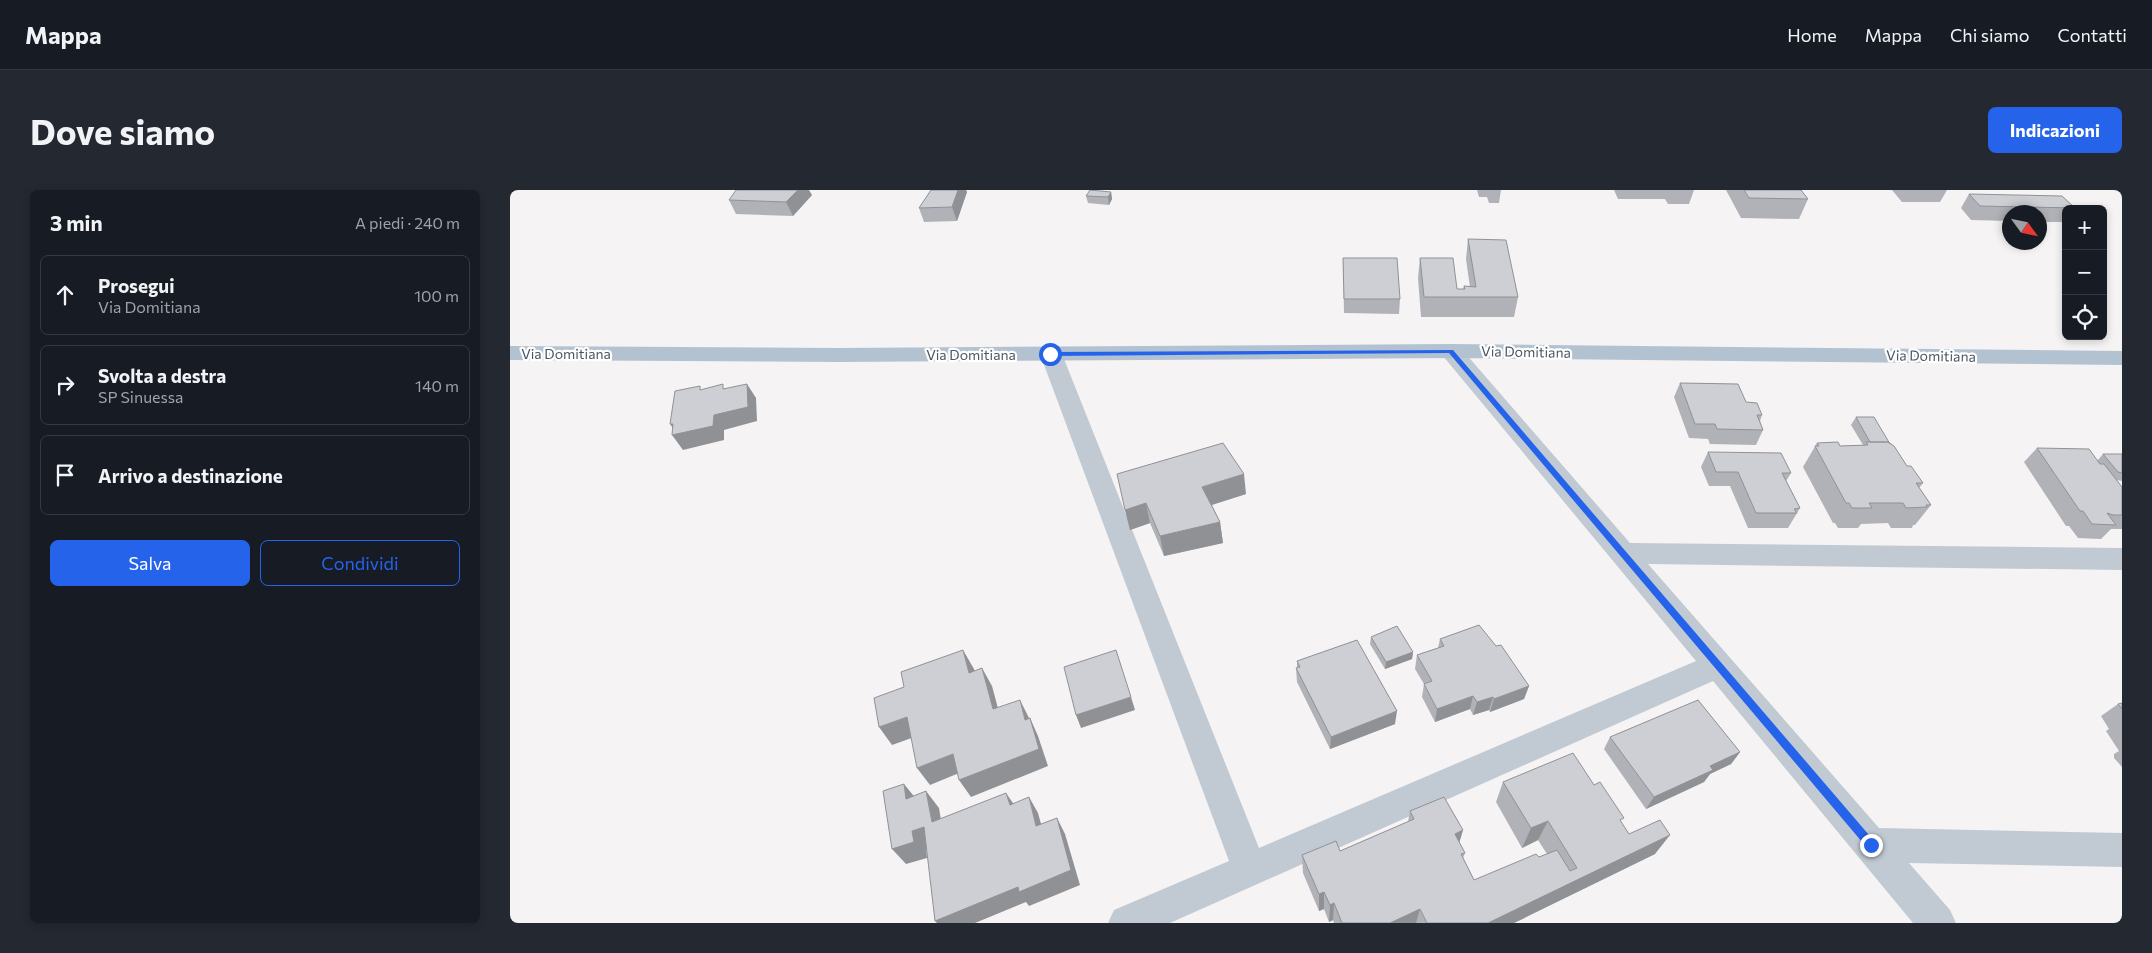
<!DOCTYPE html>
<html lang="it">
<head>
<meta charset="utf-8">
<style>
	:root { --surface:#171b24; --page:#242831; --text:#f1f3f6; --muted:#9ea1a6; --line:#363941; --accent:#2563eb }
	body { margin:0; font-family:Commissioner,sans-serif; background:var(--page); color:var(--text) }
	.controls { position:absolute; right:15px; top:15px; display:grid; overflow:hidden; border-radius:8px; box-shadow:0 2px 8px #0003 }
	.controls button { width:45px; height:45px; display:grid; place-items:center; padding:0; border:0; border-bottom:1px solid var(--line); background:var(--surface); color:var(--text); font:25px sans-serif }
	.compass { position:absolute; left:1492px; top:15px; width:45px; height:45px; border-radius:50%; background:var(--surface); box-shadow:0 2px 8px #0003; rotate:123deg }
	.stop { position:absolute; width:15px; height:15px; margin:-11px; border:4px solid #2563eb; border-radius:50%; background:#fff }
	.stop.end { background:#2563eb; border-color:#fff; box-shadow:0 1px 5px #0008 }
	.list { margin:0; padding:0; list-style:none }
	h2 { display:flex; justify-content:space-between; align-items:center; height:65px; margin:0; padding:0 20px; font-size:21px }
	h2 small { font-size:16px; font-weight:400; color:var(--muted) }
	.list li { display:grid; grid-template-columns:32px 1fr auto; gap:15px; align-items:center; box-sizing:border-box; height:80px; margin:0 10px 10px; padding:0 10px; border:1px solid var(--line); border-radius:8px }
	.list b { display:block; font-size:19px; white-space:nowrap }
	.list p { margin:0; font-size:16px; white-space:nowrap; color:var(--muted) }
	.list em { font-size:16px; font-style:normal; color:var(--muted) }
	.actions { display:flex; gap:10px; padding:15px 20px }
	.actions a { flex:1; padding:11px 0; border:1px solid var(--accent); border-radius:8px; text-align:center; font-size:18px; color:var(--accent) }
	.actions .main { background:var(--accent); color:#fff }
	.icon { flex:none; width:28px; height:28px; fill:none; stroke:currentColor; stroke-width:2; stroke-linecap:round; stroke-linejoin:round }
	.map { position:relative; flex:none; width:1612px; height:733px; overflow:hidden; border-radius:8px }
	header { display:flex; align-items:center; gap:30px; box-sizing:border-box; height:70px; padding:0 25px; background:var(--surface); border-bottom:1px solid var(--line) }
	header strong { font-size:24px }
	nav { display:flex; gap:28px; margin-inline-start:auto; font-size:18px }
	.intro { display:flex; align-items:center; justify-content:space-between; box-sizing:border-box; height:120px; padding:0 30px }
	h1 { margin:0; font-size:35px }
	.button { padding:12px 22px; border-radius:8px; background:var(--accent); color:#fff; font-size:18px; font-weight:700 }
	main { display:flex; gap:30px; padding:0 30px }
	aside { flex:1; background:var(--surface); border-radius:8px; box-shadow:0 2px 8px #0003 }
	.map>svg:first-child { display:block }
</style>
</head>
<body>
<header>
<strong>Mappa</strong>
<nav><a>Home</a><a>Mappa</a><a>Chi siamo</a><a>Contatti</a></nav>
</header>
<div class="intro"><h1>Dove siamo</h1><a class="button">Indicazioni</a></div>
<main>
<aside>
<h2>3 min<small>A piedi · 240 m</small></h2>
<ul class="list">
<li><svg class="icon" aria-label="ahead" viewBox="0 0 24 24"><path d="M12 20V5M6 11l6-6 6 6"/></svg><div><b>Prosegui</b><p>Via Domitiana</p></div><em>100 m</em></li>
<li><svg class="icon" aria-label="right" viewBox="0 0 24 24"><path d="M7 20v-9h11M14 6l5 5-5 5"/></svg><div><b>Svolta a destra</b><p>SP Sinuessa</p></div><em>140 m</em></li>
<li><svg class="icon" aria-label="arrive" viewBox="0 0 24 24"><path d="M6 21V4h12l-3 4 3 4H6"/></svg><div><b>Arrivo a destinazione</b></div></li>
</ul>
<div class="actions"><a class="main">Salva</a><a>Condividi</a></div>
</aside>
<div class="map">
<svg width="1612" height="733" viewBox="0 0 1612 733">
	<rect width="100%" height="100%" fill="#f5f3f3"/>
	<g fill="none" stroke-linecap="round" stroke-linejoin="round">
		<path fill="#c1cad2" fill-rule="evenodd" d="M941,154L949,156L1120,353L1612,358V380L1138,374L1369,638L1612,643V677L1399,673L1440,720L1446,733H1403L1203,491L660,733H598L604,720L719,671L530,164L533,159L541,157L549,159L552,164L749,658L1186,471L933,166L930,161L933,156Z"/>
		<path fill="#b3c2d1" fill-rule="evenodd" d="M941,154L1612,161V175L941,168L329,172L0,170V156L329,158Z"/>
	</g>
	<path fill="#b0b2b7" d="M421,0H456L457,2L447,31L414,32L409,18Z
		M967,0H991L989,13H979L977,7H969Z
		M1104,0H1184L1179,14H1158L1155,9H1108Z
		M1216,0H1291L1298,9L1289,29L1231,28Z
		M1382,0H1437L1430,12H1392Z
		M601,2L602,9L599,15L578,13L576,6Z
		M1459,4L1565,19H1556V31L1555,32H1530V22H1500V31L1461,30L1451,18Z
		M302,5L283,26L226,24L219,10Z
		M958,49L1008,107L1004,127H911L908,88L910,68L947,99H953L954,96L960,97L956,69Z
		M833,68L890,109L889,124L834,123Z
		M1170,193L1236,212L1252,225L1250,231L1253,240L1246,255L1200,254L1198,249L1179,248L1164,207Z
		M1346,227L1380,254L1397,276L1413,293L1409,298L1421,315L1405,335H1403L1402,338H1381L1378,333L1351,334L1348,338H1328L1325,333H1323L1293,277L1307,253L1330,256L1353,255L1341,235Z
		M1527,258L1588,270L1593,264H1612V291L1607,290L1612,297V339H1601L1591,349L1568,348L1559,336H1556L1514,272Z
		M1198,262L1281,283L1276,291L1290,318L1278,338H1238L1220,296H1199L1191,277Z
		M607,284L736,304L702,315L710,332L713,353L654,366L640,333L620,340Z
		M861,447L903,462L902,469L875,479L860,454Z
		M930,449L986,456L1019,496L1014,509L980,522L979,520L963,525L960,519L925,532L912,507L914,494L905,479L907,465L928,458Z
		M787,471L885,534L820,559L787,492L786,478H787Z
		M1612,513V577L1604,568V564L1609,561L1596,541L1599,539L1591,526L1608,514Z
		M1100,547L1230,562L1221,574L1200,584L1194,592L1136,619L1094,559Z
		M993,592L1084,595L1119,644L1145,664L1004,733H824L823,730L819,732L814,719L809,721L793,683L792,665L830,661L898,632L900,621L953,640L949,653L955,663L953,668L964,690L1037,664L1028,650L1012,658L986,612Z"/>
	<path fill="#909195" d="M288,0H299L302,5L283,26L276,12Z
		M448,0H456L457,2L447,31L442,17Z
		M601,2L602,9L599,15L598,7Z
		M237,194L246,208L247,231L214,240V250L173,260L162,245L167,244L160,234L204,225Z
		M734,284L736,304L695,317L692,297Z
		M636,313L640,333L620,340L615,320Z
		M710,332L713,353L654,366L650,346Z
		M453,460L464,479L470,501L459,483Z
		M903,462L902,469L875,479L876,472Z
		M472,478L482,496L493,537L483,519Z
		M1019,496L1014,509L980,522L984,509Z
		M963,506L960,519L925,532L927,519Z
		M621,507L625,520L571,538L566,525Z
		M983,507L979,520L963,525L967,512Z
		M510,510L519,528L524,548L515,530Z
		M887,521L885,534L820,559L821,547Z
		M397,527L410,545L382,555L369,537Z
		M520,528L528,546L538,576L461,607L449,590Z
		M1230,562L1221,574L1200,584L1194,592L1136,619L1144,607L1200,576Z
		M443,564L454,581L420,595L407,578Z
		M394,594L407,610L396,609Z
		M416,601L429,618L434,648L422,632Z
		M496,603L507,619L500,615Z
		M519,607L528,623L536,652L526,636Z
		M547,628L555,644L570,695L519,716L516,712L465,733H427L425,731Z
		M1038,631L1028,650L1012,658L1021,638Z
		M414,637L427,653L416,657L417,668L396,674L382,659L402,641Z
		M953,640L947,660L945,644Z
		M1160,645L1145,664L1004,733H978Z
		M814,702V719L809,721V704Z
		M824,713L823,730L819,732L820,715Z
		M910,719L906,733H880Z"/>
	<path fill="#cdcfd5" stroke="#909195" d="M226,0H288L276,12L219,10Z
		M421,0H448L442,17L409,18Z
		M580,0L601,2L598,7L576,6Z
		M1234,0H1291L1298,9L1239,8Z
		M1459,4L1552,6L1565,18L1470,16Z
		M958,49L996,50L1008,107H914L910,68H943L947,99H955L954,96L966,97Z
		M833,68H887L890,109H834Z
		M1170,193L1228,194L1236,212L1247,213L1252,225H1247L1253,240L1207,239L1205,234H1185Z
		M213,194V199L237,194L238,217L204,225L203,236L162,245L163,234H160L165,201L190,196V200Z
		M1346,227H1364L1380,254L1378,252H1360Z
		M1328,252L1330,256L1358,255L1356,252H1378L1384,256L1397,276H1401L1413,293H1406L1421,315H1416L1417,317L1396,318L1393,313H1359L1362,318H1342L1339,313H1336L1305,256H1309L1307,253Z
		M713,253L734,284L692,297L710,332L650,346L636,313L615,320L607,284Z
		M1527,258L1579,259L1590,274H1594L1612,297V325H1603L1597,323L1606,335L1582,334L1573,321H1570Z
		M1198,262L1271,263L1281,283H1272L1290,318L1284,319L1287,323H1246L1228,282H1206Z
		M1593,264H1612V283L1608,282Z
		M969,435L986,456L991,455L1019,496L984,509L983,507L967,512L963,506L927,519L914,494L922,491L907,465L934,456L930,449Z
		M887,436L903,462L876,472L861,447Z
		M847,450L887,521L821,547L786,478L790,477L787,471Z
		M453,460L459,483L472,478L483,519L510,510L515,530L520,528L529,559L449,590L443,564L407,578L397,527L369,537L364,508L394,497L391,482Z
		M606,460L621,507L566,525L554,477Z
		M1188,510L1230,562L1200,576L1203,580L1144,607L1100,547Z
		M1612,513V519L1608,514Z
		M1063,563L1084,595L1090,592L1114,628L1110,630L1119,644L1150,630L1160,645L978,733H917L910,719L880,733H832L824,713L820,715L814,702L809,704L792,665L826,651L830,661L904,629L900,621L934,607L953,640L945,644L955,663L951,664L964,690L1026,664L1029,667L1047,660L1060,681L1067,678L1038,631L1021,638L993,592Z
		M394,594L396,609L416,601L422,632L496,603L500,615L519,607L526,636L547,628L561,680L509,702L508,697L425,731L414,637L402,641L404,652L382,659L373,601Z"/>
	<path fill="#2563eb" d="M943,160L1365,652V659H1358L939,163L540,166L537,164L540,162Z"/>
	<g text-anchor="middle" stroke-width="4.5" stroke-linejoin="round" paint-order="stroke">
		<g font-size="14" fill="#4a5661" stroke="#fff">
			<text transform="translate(1016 162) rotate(1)" y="5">Via Domitiana</text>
			<text x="56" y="169">Via Domitiana</text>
			<text x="461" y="170">Via Domitiana</text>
			<text transform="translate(1421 166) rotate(1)" y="5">Via Domitiana</text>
		</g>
	</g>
</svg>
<div class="controls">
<button>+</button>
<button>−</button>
<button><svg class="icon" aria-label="locate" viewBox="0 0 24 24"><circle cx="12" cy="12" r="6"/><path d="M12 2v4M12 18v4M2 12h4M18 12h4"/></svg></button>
</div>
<svg class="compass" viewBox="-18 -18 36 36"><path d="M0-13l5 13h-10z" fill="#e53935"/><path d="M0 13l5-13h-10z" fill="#9ea1a6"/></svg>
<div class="stop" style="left:540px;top:164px"></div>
<div class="stop end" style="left:1361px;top:655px"></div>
</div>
</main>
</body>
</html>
